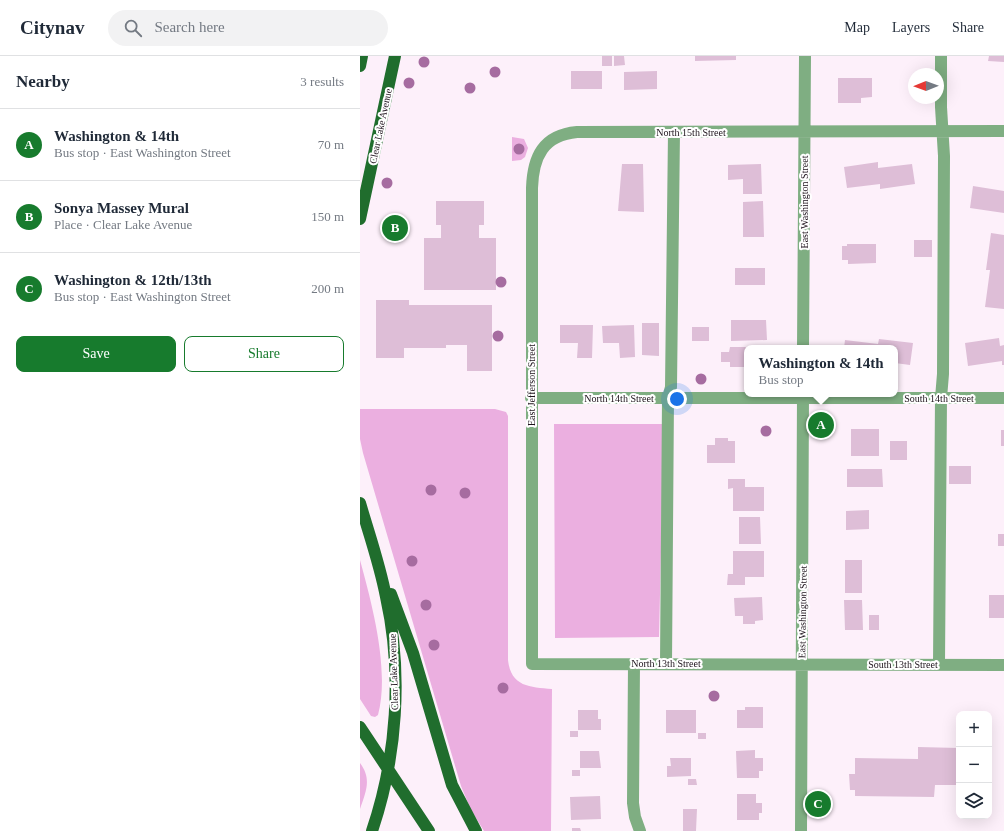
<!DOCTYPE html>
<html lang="en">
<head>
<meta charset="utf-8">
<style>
	:root { --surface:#fff; --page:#f2f2f3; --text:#1f2937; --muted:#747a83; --line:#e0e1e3; --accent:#177b2d }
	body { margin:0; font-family:"Times New Roman",serif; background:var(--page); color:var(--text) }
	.controls { position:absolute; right:12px; bottom:12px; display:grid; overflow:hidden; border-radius:8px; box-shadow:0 4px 16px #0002 }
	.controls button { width:36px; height:36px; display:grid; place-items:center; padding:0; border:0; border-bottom:1px solid var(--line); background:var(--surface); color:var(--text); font:20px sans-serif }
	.compass { position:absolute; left:548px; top:12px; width:36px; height:36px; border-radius:50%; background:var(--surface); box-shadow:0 4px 16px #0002; rotate:269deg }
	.you { position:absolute; left:317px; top:343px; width:14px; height:14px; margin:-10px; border:3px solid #fff; border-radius:50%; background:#1a73e8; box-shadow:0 0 0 6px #1a73e833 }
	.badge { display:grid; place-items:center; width:26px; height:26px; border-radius:50%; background:var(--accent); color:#fff; font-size:13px; font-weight:700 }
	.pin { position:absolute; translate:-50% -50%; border:2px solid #fff; box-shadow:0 1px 4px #0006 }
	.popup { position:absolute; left:384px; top:289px; width:154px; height:52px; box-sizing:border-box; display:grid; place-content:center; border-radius:8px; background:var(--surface); filter:drop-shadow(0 1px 3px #0005); font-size:13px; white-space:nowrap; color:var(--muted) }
	.popup b { font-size:15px; color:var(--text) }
	.popup::after { content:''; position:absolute; left:50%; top:100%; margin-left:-8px; border:8px solid transparent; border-top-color:var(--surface) }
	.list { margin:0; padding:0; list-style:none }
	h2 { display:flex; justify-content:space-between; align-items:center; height:52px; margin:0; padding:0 16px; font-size:17px }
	h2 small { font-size:13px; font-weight:400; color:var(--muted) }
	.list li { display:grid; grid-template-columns:26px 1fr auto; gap:12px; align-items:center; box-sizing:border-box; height:72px; padding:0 16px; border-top:1px solid var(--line) }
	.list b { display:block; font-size:15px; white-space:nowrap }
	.list p { margin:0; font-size:13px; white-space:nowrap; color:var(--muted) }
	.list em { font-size:13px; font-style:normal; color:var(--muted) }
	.actions { display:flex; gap:8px; padding:12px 16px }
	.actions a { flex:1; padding:9px 0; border:1px solid var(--accent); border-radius:8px; text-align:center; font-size:14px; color:var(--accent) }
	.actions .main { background:var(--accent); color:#fff }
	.icon { flex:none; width:22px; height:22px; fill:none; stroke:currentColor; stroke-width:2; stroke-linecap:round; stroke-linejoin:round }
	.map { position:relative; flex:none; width:644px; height:775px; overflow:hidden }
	header { display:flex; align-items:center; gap:24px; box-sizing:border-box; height:56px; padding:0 20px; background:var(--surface); border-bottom:1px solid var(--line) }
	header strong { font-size:19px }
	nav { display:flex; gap:22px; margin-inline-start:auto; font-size:14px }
	.search { width:280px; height:36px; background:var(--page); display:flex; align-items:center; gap:10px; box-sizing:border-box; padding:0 14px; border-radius:22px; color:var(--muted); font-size:15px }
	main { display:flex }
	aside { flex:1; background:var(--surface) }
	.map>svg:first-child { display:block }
</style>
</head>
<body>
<header>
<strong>Citynav</strong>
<div class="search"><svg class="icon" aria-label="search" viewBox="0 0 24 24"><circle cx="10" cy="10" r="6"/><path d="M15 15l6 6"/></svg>Search here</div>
<nav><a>Map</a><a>Layers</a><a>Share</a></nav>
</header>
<main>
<aside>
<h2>Nearby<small>3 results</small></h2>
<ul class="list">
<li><span class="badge">A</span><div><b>Washington &amp; 14th</b><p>Bus stop · East Washington Street</p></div><em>70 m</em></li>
<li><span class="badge">B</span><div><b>Sonya Massey Mural</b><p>Place · Clear Lake Avenue</p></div><em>150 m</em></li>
<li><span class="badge">C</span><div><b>Washington &amp; 12th/13th</b><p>Bus stop · East Washington Street</p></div><em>200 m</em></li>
</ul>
<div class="actions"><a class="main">Save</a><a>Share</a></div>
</aside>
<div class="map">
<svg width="644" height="775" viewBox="0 0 644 775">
	<rect width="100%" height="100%" fill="#fdf0fa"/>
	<path fill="#ebafe0" d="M152,81L164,83L168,92L165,101L161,104L152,105Z
		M0,353H135L146,356L148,360V604C151,631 170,631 192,633L191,775H124L111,754L101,730L3,397L0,383Z
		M194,368H304L299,581L195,582Z
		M0,504C12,548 30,614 18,659L15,661L11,660L0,643Z
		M0,707C12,723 6,735 0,753Z"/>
	<path fill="#debed7" d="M242,0H252V10H242Z
		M254,0H264L265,9L254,10Z
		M335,0H376V4L335,5Z
		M629,0H644V6L628,5Z
		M211,15H242V33H211Z
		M297,15V33L264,34V16Z
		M478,22H512V41L501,42V47H478Z
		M518,106V112L552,108L555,128L520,133V128L487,132L484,111Z
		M262,108H283L284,156L258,155Z
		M401,108L402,138H383V123L368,124V109Z
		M613,130L644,135V157L610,152Z
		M76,145H124V169H119V182H136V234H64V182H81V169H76Z
		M403,145L404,181H383V146Z
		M631,177L644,179V253L625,251L630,214H626Z
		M554,184H572V201H554Z
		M487,188H516V207L488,208V204H482V190H487Z
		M375,212H405V229H375Z
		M16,244H49V249H132V315H107V289H86V292H44V302H16Z
		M371,264H406L407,284L371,285Z
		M282,267H299V300L282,299Z
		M200,269H233L232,302H217L218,287H200Z
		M274,269L275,301L260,302L259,287H243L242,270Z
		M332,271H349V285H332Z
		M639,282L640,290L644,289V309H642V305L608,310L605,287Z
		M519,283L553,287L550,309L535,307V292H484L485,284L518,288Z
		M370,291H387V311H370V306H361V296H369Z
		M491,373H519V400H491Z
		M641,374H644V390H641Z
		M355,382H368V385H375V407H347V389H355Z
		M530,385H547V404H530Z
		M589,410H611V428H589Z
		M487,413H522L523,431H487Z
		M368,423H385V431H404V455H373V432L368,433Z
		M509,454V473L486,474V455Z
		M379,461H400L401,488H379Z
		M638,478H644V490H638Z
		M373,495H404V521H385V529H367L368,518H373Z
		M485,504H502V537H485Z
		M629,539H644V562H629Z
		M402,541L403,564L395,565V568H383V560H375L374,542Z
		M484,544H502L503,574H485Z
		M509,559H519V574H509Z
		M385,651H403V672H377V654H385Z
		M218,654H238V663H241V674H218Z
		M306,654H336V677H306Z
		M210,675H218V681H210Z
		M338,677H346V683H338Z
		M558,691L599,692V729H575L574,741L495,740V734H490L489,718H495V702L558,703Z
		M395,694V702H403V715H399V722H377L376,695Z
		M220,695H239L241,712H220Z
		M310,702H331V720L307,721V710H311Z
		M212,714H220V720H212Z
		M328,723H336L337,729H328Z
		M377,738H396V747H402V757H399V764H377Z
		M240,740L241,763L211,764L210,741Z
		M323,753H337L336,775H323Z
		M212,772H220L221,775H212Z"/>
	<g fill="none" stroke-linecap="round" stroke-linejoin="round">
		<path stroke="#7fae82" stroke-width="12" d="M644,75L217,76C183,79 173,101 172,132V608L644,609
			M443,292L445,0
			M171,342H644
			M306,607L308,342L311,331L314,76
			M274,608L273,747L275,761L280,775
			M579,608L581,342L583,318L584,100L581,51V0
			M441,775L443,338"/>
		<path stroke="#206d2d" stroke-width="12" d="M0,10L2,0
			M0,163L35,0
			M0,447C9,478 20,509 26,541C43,617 37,701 12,775
			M31,538L53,597L92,729L116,775
			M0,671L69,775"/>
	</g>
	<g fill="#a66ca0">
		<circle cx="64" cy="6" r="5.5"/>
		<circle cx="135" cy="16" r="5.5"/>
		<circle cx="49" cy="27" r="5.5"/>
		<circle cx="110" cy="32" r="5.5"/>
		<circle cx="159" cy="93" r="5.5"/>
		<circle cx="27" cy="127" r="5.5"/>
		<circle cx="141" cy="226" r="5.5"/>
		<circle cx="138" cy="280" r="5.5"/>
		<circle cx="341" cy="323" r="5.5"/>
		<circle cx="406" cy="375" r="5.5"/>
		<circle cx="71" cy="434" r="5.5"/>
		<circle cx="105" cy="437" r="5.5"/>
		<circle cx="52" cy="505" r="5.5"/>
		<circle cx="66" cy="549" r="5.5"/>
		<circle cx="74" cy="589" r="5.5"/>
		<circle cx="143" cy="632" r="5.5"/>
		<circle cx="354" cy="640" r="5.5"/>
	</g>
	<g text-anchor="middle" stroke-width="4" stroke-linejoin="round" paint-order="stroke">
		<g font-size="10" fill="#1d121b" stroke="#fff">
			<text transform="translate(20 70) rotate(-78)" y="4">Clear Lake Avenue</text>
			<text x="331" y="80">North 15th Street</text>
			<text transform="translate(444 146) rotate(-90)" y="4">East Washington Street</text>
			<text transform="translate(171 329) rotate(-90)" y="4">East Jefferson Street</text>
			<text x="259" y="346">North 14th Street</text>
			<text x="579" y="346">South 14th Street</text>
			<text transform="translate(442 556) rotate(-89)" y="4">East Washington Street</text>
			<text x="306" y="611">North 13th Street</text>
			<text x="543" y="612">South 13th Street</text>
			<text transform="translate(33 616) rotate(-92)" y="4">Clear Lake Avenue</text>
		</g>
	</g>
</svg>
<div class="controls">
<button>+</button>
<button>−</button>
<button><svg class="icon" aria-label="layers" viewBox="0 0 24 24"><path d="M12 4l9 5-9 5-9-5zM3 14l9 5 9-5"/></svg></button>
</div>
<svg class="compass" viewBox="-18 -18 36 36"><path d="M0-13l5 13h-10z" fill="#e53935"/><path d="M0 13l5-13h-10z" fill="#747a83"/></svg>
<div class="you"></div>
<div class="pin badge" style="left:461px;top:369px">A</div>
<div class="popup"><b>Washington &amp; 14th</b>Bus stop</div>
<div class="pin badge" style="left:35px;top:172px">B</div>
<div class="pin badge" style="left:458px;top:748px">C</div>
</div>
</main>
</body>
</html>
